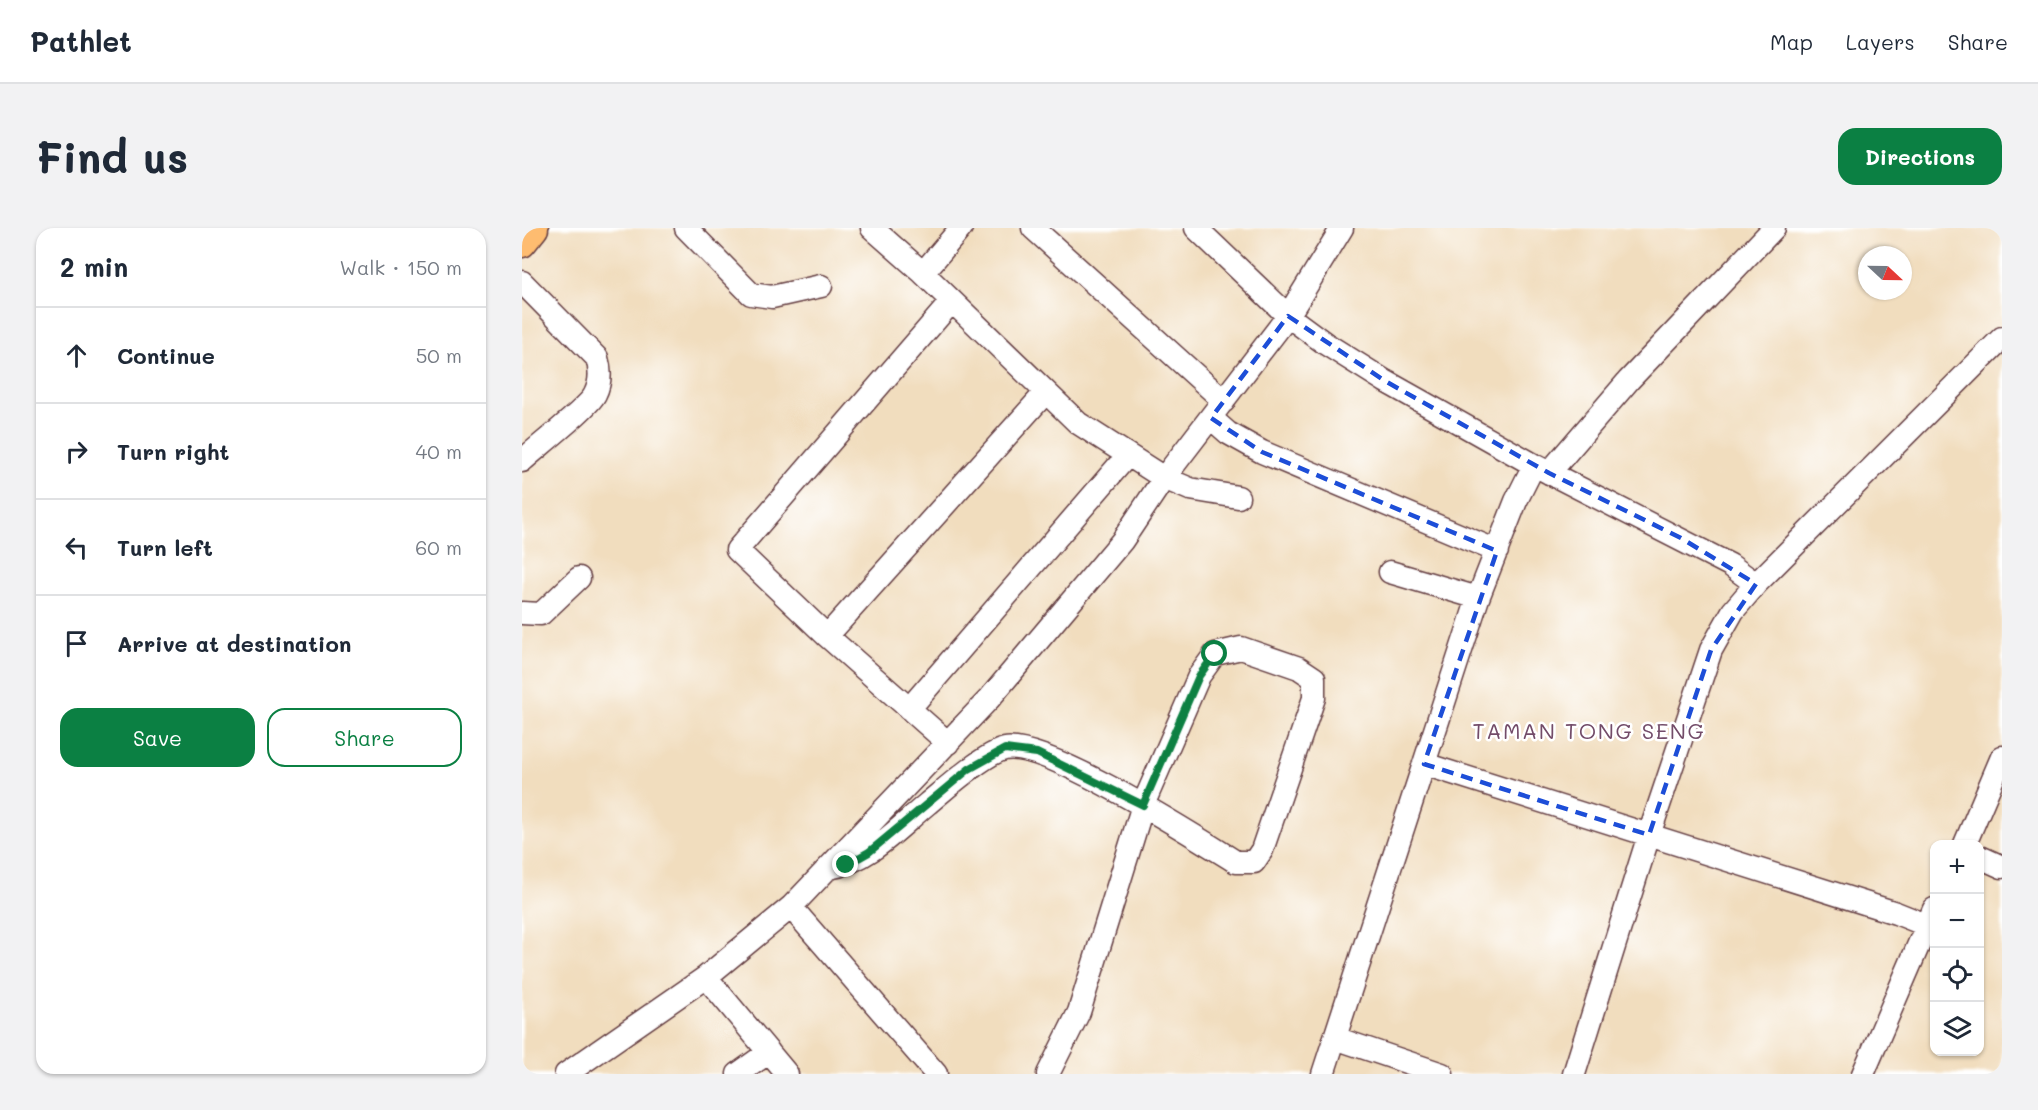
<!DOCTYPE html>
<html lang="en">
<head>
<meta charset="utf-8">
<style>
	:root { --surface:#fff; --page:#f2f2f3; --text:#1f2937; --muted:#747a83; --line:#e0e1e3; --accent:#0b8043 }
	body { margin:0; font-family:Mali,sans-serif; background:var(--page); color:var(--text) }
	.controls { position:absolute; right:18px; bottom:18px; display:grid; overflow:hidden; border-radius:12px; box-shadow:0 2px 4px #0004 }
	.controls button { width:54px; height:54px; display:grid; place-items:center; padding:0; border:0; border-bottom:2px solid var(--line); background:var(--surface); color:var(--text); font:30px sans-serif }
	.compass { position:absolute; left:1336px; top:18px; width:54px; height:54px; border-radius:50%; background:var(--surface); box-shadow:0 2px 4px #0004; rotate:112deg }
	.stop { position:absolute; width:18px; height:18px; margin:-14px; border:4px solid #0b8043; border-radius:50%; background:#fff }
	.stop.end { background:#0b8043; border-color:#fff; box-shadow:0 2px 6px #0008 }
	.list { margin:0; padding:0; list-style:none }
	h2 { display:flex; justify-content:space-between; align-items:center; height:78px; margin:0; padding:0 24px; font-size:26px }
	h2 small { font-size:20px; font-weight:400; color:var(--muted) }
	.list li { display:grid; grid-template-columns:39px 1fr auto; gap:18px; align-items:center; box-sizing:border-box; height:96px; padding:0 24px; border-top:2px solid var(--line) }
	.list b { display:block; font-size:22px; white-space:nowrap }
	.list em { font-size:20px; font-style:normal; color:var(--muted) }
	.actions { display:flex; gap:12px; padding:18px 24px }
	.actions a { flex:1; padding:14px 0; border:2px solid var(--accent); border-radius:18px; text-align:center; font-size:21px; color:var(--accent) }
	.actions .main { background:var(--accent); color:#fff }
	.icon { flex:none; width:33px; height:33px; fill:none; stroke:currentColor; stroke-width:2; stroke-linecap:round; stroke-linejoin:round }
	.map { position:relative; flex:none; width:1480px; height:846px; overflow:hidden; border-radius:18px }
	header { display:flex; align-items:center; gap:36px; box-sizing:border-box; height:84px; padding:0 30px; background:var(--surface); border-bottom:2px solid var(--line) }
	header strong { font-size:28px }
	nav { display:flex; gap:33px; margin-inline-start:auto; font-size:21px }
	.intro { display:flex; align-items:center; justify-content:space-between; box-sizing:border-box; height:144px; padding:0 36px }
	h1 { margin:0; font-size:42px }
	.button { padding:15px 27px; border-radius:18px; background:var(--accent); color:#fff; font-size:21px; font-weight:700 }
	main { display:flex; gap:36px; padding:0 36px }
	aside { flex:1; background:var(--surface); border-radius:18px; box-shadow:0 2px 4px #0004 }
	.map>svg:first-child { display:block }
</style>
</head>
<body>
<header>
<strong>Pathlet</strong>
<nav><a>Map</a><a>Layers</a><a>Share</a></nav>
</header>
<div class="intro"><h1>Find us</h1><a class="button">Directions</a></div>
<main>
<aside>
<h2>2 min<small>Walk · 150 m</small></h2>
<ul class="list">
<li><svg class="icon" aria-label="ahead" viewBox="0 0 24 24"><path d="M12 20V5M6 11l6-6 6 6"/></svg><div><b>Continue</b></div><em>50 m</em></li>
<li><svg class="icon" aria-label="right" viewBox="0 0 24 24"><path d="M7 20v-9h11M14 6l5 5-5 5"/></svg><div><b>Turn right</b></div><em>40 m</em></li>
<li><svg class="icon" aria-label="left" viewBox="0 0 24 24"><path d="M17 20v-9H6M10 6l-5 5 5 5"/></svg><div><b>Turn left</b></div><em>60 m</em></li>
<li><svg class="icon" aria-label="arrive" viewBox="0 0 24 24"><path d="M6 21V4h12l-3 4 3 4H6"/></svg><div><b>Arrive at destination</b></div></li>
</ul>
<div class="actions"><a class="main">Save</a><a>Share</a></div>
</aside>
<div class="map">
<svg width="1480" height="846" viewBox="0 0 1480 846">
	<rect width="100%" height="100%" fill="#fff"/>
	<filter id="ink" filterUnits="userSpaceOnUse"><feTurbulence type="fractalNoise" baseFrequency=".0167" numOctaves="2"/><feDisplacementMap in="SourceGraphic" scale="12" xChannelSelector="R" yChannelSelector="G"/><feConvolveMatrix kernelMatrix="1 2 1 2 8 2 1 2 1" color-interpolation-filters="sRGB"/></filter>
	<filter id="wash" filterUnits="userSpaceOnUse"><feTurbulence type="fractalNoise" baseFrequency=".008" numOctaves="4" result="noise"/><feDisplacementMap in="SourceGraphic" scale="24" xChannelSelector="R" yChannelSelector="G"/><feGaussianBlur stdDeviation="1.35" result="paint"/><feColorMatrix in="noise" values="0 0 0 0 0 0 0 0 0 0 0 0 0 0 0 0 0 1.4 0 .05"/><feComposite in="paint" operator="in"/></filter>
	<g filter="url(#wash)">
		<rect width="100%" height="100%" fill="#f1ddbe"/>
	</g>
	<g filter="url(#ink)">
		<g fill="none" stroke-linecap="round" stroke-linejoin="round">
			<defs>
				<path id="minor" d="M164,0L229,66L250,69L299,58
					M350,0L401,45L556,195L642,250L668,261L716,269
					M511,0L702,173
					M674,0L766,88L804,116L863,153L1012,237L1208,337L1234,356
					M401,45L439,0
					M0,54L75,130C79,143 79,154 73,166C68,178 13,221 0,233
					M689,190L706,205L740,224L975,323
					M1027,245L1107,152L1252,0
					M868,344L956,370
					M0,385L19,386L57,350
					M305,408L524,164
					M387,481L605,228
					M426,515L305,408L215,322L430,73
					M902,536L1374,685L1404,697
					M1443,616L1480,529
					M1458,629L1480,639
					M307,640C347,633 375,601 405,576C422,562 463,525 483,521C524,513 674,609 714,634H732L740,622L792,470V450L777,440L719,420L693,426L677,448L621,577L557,784L526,846
					M269,679L414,846
					M184,749L265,846
					M813,810L920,846
					M44,846L184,749L269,679L467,471L600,313L642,250L766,88L820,0
					M216,846L247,824
					M801,846L956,370L994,273L1012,237
					M1052,846L1127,607L1189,422L1211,383L1234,356L1480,110
					M1341,846L1412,681"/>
				<path id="major" d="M0,15L12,0"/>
			</defs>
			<use href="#minor" stroke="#633c41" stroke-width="25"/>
			<use href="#major" stroke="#633c41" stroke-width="31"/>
			<use href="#minor" stroke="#fff" stroke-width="22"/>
			<use href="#major" stroke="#febc70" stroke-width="28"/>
		</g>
	</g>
	<g fill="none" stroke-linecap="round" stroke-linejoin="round" filter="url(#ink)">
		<path stroke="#0b8043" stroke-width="8" d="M324,637L347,624L447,541L483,521L515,525L621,577L677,448L693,426"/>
	</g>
	<path fill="none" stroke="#1d4ed8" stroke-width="4.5" stroke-dasharray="12 8" stroke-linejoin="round" d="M766,88L863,153L1027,245L1159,310L1234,356L1189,422L1127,607L902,536L975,323L740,224L689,190Z"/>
	<g text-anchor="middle" stroke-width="5" stroke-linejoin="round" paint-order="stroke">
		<g font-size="22" letter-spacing="1.5" fill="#734c69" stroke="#fff">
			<text x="1067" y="511">TAMAN TONG SENG</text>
		</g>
	</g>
</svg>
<div class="controls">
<button>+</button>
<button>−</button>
<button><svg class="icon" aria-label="locate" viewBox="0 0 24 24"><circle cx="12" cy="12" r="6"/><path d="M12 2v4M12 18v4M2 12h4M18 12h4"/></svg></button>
<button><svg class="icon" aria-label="layers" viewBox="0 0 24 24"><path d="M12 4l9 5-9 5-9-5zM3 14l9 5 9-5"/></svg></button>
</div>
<svg class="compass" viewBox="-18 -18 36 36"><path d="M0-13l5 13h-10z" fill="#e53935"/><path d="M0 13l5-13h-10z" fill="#747a83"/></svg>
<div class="stop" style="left:693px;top:426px"></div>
<div class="stop end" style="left:324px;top:637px"></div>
</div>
</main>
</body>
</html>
